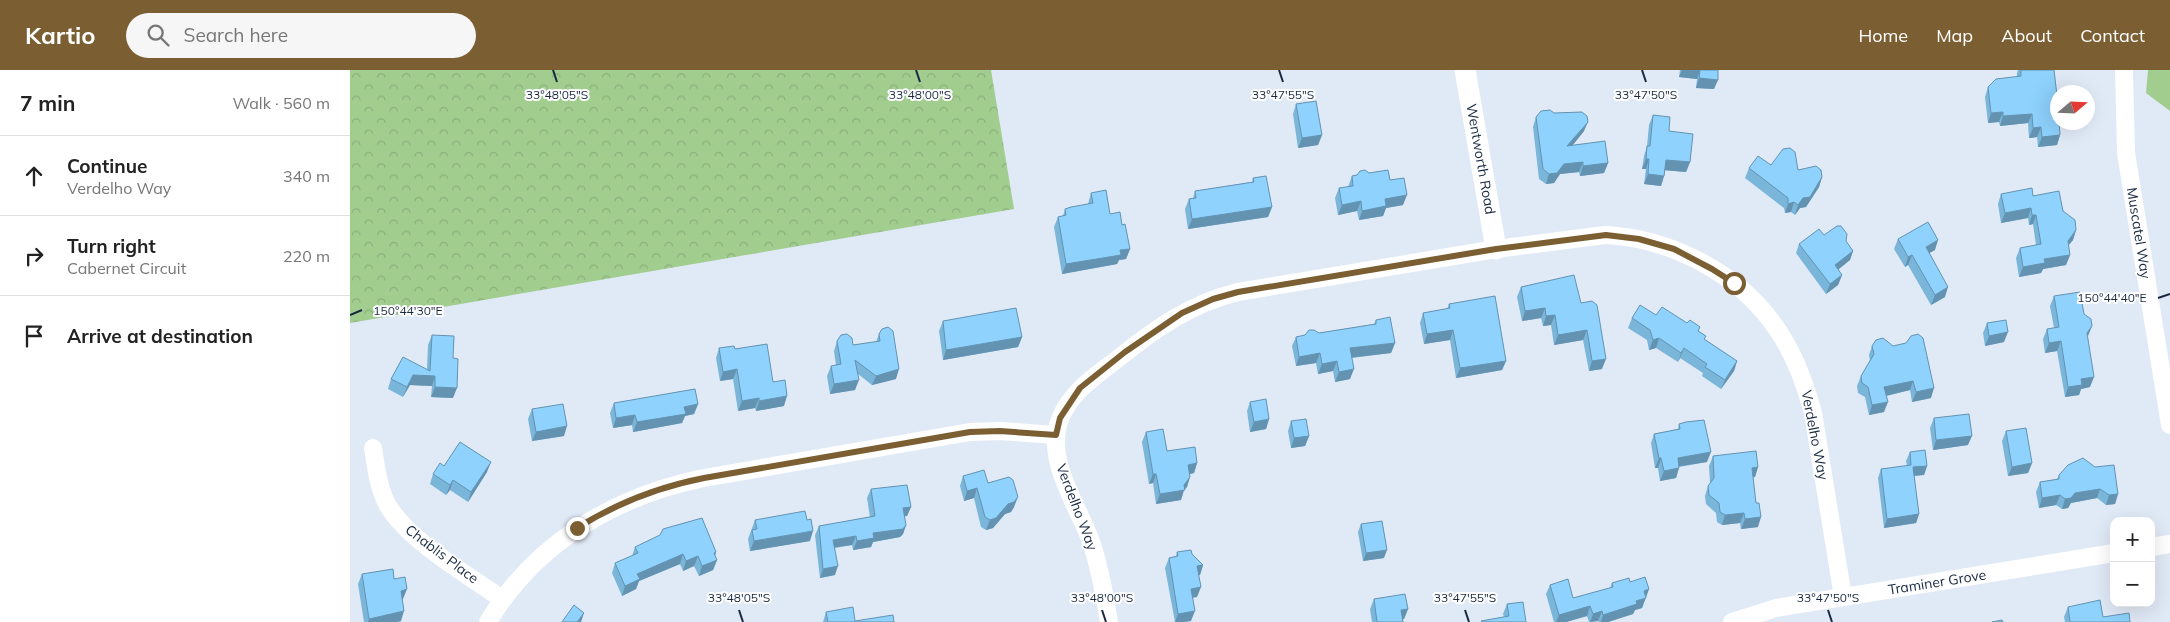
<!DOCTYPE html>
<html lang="en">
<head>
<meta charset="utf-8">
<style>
	:root { --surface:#fff; --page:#f6f6f6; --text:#222; --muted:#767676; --line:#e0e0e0; --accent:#7b5f32 }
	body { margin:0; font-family:Mulish,sans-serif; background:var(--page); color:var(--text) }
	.controls { position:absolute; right:15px; bottom:15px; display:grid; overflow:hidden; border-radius:10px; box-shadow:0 5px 20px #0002 }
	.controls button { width:45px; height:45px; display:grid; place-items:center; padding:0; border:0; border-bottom:1px solid var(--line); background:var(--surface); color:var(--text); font:25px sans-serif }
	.compass { position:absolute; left:1700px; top:15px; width:45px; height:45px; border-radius:50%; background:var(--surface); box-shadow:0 5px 20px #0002; rotate:71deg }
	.stop { position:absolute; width:15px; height:15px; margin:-11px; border:4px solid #7b5f32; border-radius:50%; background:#fff }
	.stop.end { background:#7b5f32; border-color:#fff; box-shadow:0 1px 5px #0008 }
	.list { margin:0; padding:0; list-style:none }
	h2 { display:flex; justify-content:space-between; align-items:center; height:65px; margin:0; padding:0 20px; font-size:21px }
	h2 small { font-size:16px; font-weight:400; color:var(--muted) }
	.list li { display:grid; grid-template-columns:32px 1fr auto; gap:15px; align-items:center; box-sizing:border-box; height:80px; padding:0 20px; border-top:1px solid var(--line) }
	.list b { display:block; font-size:19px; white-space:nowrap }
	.list p { margin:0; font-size:16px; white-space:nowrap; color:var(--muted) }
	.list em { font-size:16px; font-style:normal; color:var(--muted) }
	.icon { flex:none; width:28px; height:28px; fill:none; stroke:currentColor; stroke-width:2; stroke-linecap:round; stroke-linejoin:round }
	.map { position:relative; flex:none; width:1820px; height:552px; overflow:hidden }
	header { display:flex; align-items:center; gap:30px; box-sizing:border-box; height:70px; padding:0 25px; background:var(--accent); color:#fff }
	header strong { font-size:24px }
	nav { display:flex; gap:28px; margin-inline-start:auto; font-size:18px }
	.search { width:350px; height:45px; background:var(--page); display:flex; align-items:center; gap:12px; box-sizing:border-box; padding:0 18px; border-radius:28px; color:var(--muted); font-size:19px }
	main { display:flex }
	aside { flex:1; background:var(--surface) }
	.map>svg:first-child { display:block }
</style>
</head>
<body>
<header>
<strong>Kartio</strong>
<div class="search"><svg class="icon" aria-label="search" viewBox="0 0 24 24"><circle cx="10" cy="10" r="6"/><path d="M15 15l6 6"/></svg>Search here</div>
<nav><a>Home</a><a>Map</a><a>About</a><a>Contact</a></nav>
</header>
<main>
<aside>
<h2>7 min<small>Walk · 560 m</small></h2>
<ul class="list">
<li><svg class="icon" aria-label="ahead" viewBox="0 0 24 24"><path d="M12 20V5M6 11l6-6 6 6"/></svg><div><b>Continue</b><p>Verdelho Way</p></div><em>340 m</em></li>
<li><svg class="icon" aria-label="right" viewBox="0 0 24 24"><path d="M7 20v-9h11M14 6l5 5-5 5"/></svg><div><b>Turn right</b><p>Cabernet Circuit</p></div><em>220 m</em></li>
<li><svg class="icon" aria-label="arrive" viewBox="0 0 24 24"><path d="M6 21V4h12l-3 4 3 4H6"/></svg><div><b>Arrive at destination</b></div></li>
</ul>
</aside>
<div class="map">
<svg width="1820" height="552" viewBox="0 0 1820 552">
	<defs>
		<pattern id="forest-crowns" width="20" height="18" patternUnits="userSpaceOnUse" patternTransform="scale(1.25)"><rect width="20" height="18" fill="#a1cd8f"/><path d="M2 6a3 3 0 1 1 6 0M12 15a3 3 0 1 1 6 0" fill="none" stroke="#8ab07c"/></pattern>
	</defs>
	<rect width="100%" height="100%" fill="#e0e9f6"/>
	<path fill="#a1cd8f" d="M1798,0H1820V41L1796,23Z"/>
	<path fill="url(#forest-crowns)" d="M0,0H641L664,139L0,253Z"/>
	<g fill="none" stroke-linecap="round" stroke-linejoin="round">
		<path stroke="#fff" stroke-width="18" d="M1774,0L1776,83L1820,355
			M23,378C26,396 28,417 37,434C56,469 118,505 152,529
			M1801,477L1820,474
			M138,552C185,473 265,426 354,408L620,362L650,361L706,365
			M759,552C755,526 750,500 742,474C729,437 694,390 710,349C721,321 747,305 770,287C806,258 842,233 888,222L1146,179L1255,165C1321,168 1390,204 1427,259C1445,285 1455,313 1463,343L1493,527
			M1382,552L1426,538L1764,483"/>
		<path stroke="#fff" stroke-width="21" d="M1115,0L1146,179"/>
	</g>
	<path fill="#7ab5da" d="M1330,0H1368L1364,19L1346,18L1347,9L1329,7Z
		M1668,0H1704L1710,65L1707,75L1688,77L1687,67L1679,68L1678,53L1650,56L1649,52L1638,53L1635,27L1638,17L1667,7V3Z
		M946,34L972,65L968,75L948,78L943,44Z
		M1204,43L1234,61L1222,76L1258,93L1254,103L1230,106L1229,102L1210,104L1204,113L1196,114L1189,109L1183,57L1186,47Z
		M1303,45L1319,61L1340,92L1336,102L1315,100L1314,106L1311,116L1294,114L1296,99H1292L1294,86L1297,76L1299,55Z
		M1421,95L1448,100L1472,107L1469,117L1456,137L1450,138L1445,145L1441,142L1435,143L1434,138L1395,108L1399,98Z
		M1019,103L1040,110L1053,135L1036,138L1033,146L1009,150L1007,141L988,145L985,128L989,118L998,117L1002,106Z
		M903,108L922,137L918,147L838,159L835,139L839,129L843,128L845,121L902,112Z
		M741,123L760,144L772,155L780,179L776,189L769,190L767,194L712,204L704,157L708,147L713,146L715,139L738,134Z
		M1651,124L1683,126L1713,141L1726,160L1723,170L1718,175L1720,185L1716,195L1693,199L1691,203L1669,207L1666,188L1670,178L1686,175L1683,154L1679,155L1678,148L1651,153L1648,134Z
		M1474,165L1496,171L1503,181L1500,190L1488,200L1492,205L1488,215L1476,224L1446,183L1449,174Z
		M1548,169L1585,180L1579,183L1595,227L1581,235L1558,195L1555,197L1544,179Z
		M1171,217L1231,233L1252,299L1239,301L1233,270L1204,275L1201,255L1193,256L1191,248L1172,251L1167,227Z
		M1704,226L1734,244L1742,256L1737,267L1740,317L1731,319L1729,325L1715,327L1707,281L1695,283L1693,269L1697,259L1704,258L1700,236Z
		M1099,234L1156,291L1152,300L1106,308L1100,270L1074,274L1070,253L1073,243L1097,239Z
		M1306,245L1349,261L1356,266L1354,269L1387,291L1384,301L1371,319L1352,306L1353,303L1330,288L1328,292L1306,278L1299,280L1297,270L1278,258L1282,248Z
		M1026,250L1045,273L1041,283L1002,288L1000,309L985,312L983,301L968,304L966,293L946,296L942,276L946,267L1024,254Z
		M593,251L672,267L668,277L593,290L589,261Z
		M1637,253L1654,272L1635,276L1633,263Z
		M529,264L546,309L522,315L508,304L505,320L480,324L477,306L481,296L486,295L484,281L487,271L503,275L526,272Z
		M82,265L103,288V328L81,327L82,316L60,315L53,327L38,319L41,309L77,299L78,275Z
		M1526,270L1581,328L1562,332L1560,320L1536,326L1534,342L1519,345L1515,327L1508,323L1507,316L1511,306L1520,291L1519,285L1522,276Z
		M369,278L385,279L423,312L434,336L406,341L405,338L388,341L383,309L370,311L366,288Z
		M900,332L919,349L916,359L900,362L897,341Z
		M264,333L348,334L344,344L335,346L332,353L283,362L282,355L263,358L260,343Z
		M182,339L214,366L182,371L178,349Z
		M1584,348L1618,375L1583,380L1580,358Z
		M941,351L959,366L955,376L941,378L938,361Z
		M1329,354L1357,392L1329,397L1326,408L1310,411L1308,398H1305L1301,373L1304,364L1328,359Z
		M1656,361L1682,393L1678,403L1658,406L1652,371Z
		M796,362L817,381L847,393L844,403L840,404L837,417L834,420L831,430L806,434L803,413L799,414L792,372Z
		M1560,382L1577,396L1574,405L1564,406L1569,444L1566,453L1534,458L1528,408L1531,399L1557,396L1556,391Z
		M1363,386L1408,397L1405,407H1403L1408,457L1391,459L1390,453L1372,455L1367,452L1366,443L1356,434L1355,426L1358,416L1360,413L1359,396Z
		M94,396L137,402L118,432L100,420L96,425L80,414L83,404Z
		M1709,405L1768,424L1765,434L1756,435L1747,428L1721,433L1718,438L1712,439L1706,435L1689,438L1686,422L1690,412L1707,409Z
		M613,406L638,413L664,437L661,442L655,444L643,458L636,460L631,457L624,428L614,431L610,416Z
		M521,419L561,437L557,446H554L556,455L553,464L550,467L523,472L521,477L503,480L502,475L485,478V505L470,508L465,465L469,456L520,447L517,428Z
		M405,450L460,471L400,481L398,469Z
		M1011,454L1034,488L1013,491L1008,462Z
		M285,477L366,482L365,486L367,490L363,500L349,506L344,496L333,501L330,494L289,511L286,519L272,526L262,503L265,493L282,486Z
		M827,482L842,484L853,495L850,505H849L847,527L842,528L841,551L833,552H825L815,498L819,488L826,486Z
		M12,504L44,509L53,529H52L51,551L47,552H14L8,514Z
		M1280,512L1299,519L1292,538L1285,540L1283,544L1258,552H1249L1248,551L1239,552L1237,546L1216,552H1204L1196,524L1200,515L1223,528L1260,518L1262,513Z
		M1024,529L1058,539L1054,549H1053V552H1022L1020,539Z
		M1157,534L1176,552H1131V551L1154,547L1153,544Z
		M1718,537L1753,547L1780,552H1715L1714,547Z
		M476,542L505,551L544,552H473Z"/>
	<path fill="#6393b1" d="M1332,0H1350L1347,9L1329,7Z
		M1349,8L1368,10L1364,19L1346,18Z
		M1653,42L1649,52L1638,53L1641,43Z
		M1682,44L1678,53L1650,56L1653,46Z
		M1238,52L1234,61L1214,86L1217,76Z
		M1691,57L1687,67L1679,68L1683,58Z
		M972,65L968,75L948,78L952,68Z
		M1710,65L1707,75L1688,77L1692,67Z
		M1296,89H1299L1296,99H1292Z
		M1316,90L1340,92L1336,102L1312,100Z
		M1233,92L1229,102L1210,104L1204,113L1196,114L1199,104L1214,94Z
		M1258,93L1254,103L1230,106L1233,96Z
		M1298,104L1314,106L1311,116L1294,114Z
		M1472,107L1469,117L1456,137L1450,138L1445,145L1448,135L1453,128Z
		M1057,125L1053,135L1036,138L1033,146L1009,150L1012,141L1035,129Z
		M1011,131L1007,141L988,145L992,135Z
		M1444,132L1441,142L1435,143L1438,134Z
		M922,137L918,147L838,159L842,149Z
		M1681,138L1678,148L1651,153L1655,143Z
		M1682,145H1686L1683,154L1679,155Z
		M1726,160L1723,170L1714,181L1718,171Z
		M1588,170L1585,180L1572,187L1576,177Z
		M780,179L776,189L769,190L767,194L712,204L716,194L770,180Z
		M1503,181L1500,190L1481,205L1485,195Z
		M1562,185L1558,195L1555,197L1558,187Z
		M1720,185L1716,195L1693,199L1691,203L1669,207L1673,197L1694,189Z
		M1492,205L1488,215L1476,224L1480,214Z
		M1598,217L1595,227L1581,235L1585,225Z
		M1195,238L1191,248L1172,251L1175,241Z
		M1205,245L1201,255L1193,256L1196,246Z
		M1742,256L1738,266L1733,272L1737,263Z
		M1103,260L1100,270L1074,274L1077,264Z
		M1237,260L1233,270L1204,275L1208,265Z
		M1658,262L1654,272L1635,276L1639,266Z
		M672,267L668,277L593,290L596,280Z
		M1309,268L1306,278L1299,280L1303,270Z
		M1711,271L1707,281L1695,283L1699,273Z
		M1045,273L1041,283L997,288L1000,278Z
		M1334,278L1330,288L1328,292L1331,283Z
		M970,283L966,293L946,296L949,287Z
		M1256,289L1252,299L1239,301L1242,291Z
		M987,291L983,301L968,304L972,294Z
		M1156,291L1152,300L1106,308L1110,298Z
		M1387,291L1384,301L1371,319L1375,310Z
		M387,299L383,309L370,311L373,302Z
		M549,299L546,309L522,315L526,306Z
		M1004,299L1000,309L985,312L989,302Z
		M63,305L85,306L82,316L60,315L53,327L57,317Z
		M1744,307L1740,317L1731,319L1729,325L1715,327L1718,317L1731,309Z
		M509,310L505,320L480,324L484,314Z
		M1563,311L1560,320L1531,327L1534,317Z
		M85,317L107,318L103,328L81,327Z
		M1584,318L1581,328L1562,332L1566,322Z
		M437,326L434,336L406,341L409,331Z
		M409,328L405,338L388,341L392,331Z
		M1538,332L1534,342L1519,345L1522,335Z
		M348,334L344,344L335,346L332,353L283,362L287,352L334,337Z
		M285,345L282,355L263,358L266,348Z
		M919,349L916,359L900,362L904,352Z
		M217,356L214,366L182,371L186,362Z
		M959,366L955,376L941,378L944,368Z
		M1622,366L1618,375L1583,380L1586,370Z
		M1361,382L1357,392L1324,397L1328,388Z
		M1309,388H1311L1308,398H1305Z
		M141,392L137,402L118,432L121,422Z
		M847,393L844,403L835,405L838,395Z
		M1682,393L1678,403L1658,406L1662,397Z
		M1577,396L1574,405L1560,406L1563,397Z
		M1408,397L1405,407L1398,408L1402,398Z
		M1329,398L1326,408L1310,411L1314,401Z
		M803,404H806L803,413L799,414Z
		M840,407L837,417L834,420L831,430L806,434L810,424L834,415Z
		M103,410L100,420L96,425L100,415Z
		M627,418L624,428L614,431L617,421Z
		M1750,419L1747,428L1721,433L1718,438L1712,439L1715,429L1725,423Z
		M1768,424L1765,434L1756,435L1759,425Z
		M1710,425L1706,435L1689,438L1692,428Z
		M668,427L664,437L661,442L655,444L643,458L636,460L640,450L658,434Z
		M561,437L557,446L550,447L553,438Z
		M1394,443L1390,453L1372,455L1375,445Z
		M1569,444L1566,453L1534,458L1537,449Z
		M1411,447L1408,457L1391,459L1395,449Z
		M556,455L553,464L550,467L523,472L521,477L503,480L507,471L523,463Z
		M463,461L460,471L400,481L404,471Z
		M506,466L502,475L480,478L483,470Z
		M1037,480L1034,488L1013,491L1016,483Z
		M366,482L363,492L367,490L363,500L349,506L352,496L364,483Z
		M333,484L330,494L289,511L286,519L272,526L275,516L287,504Z
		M348,486L344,496L333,501L336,491Z
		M853,495L850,505L844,506L847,496Z
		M488,496L485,505L470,508L473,499Z
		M851,517L847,527L837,528L841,519Z
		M57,519L53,529L47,530L51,521Z
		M1299,519L1292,538L1285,540L1283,544L1258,552H1251L1253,545L1286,531L1294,521Z
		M1240,536L1237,546L1216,552H1206L1209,545Z
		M1058,539L1054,549L1048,550L1051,540Z
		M54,541L51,551L47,552H18L19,549Z
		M845,541L841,551L833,552H825L828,544Z
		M1252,541L1248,551L1240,552L1243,544Z
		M234,543L231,552H227Z"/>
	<path fill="#8ed2fd" stroke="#6393b1" d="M1350,0H1368V10L1349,8Z
		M1671,0H1704L1708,34V52H1709L1710,65L1692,67L1691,57L1683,58L1682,44L1653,46V42L1641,43L1638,17L1646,9L1671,6Z
		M966,31L972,65L952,68L946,34Z
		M1200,40L1204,43L1232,42L1237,46L1238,52L1217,76L1255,71L1258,93L1233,96V92L1214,94L1207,103L1199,104L1193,99L1186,47L1191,41Z
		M1303,45L1320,47L1319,61L1343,64L1340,92L1316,90L1314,106L1298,104L1299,89H1296L1297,76H1300Z
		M1440,78L1445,82L1448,100L1466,96L1471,100L1472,107L1460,127L1453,128L1448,135L1444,132L1438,134V128L1399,98L1408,86L1421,95L1433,79Z
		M1015,100L1019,103L1038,100L1040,110L1054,108L1057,125L1035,129L1036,136L1012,141L1011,131L992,135L989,118L1003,116L1002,106L1007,105L1010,101Z
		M916,106L922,137L842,149L839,129L846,128L845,121L904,112L903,108Z
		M1682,118L1683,126L1709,121L1713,141L1725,150L1726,160L1718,171L1720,185L1694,189L1695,193L1673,197L1670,178L1691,174L1686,145H1682L1681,138L1655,143L1651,124Z
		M756,120L760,144L770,142L772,155L775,154L780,179L770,180L771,185L716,194L708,147L716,145L715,139L721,137L743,133L741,123Z
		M1578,152L1588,170L1576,177L1598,217L1585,225L1562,185L1558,187L1548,169Z
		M1487,156H1491L1497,164L1496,171L1503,181L1485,195L1492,205L1480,214L1449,174L1469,159L1474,165Z
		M1224,205L1231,233L1242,231L1247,235L1256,289L1242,291L1237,260L1208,265L1205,245L1196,246L1195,238L1175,241L1171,217Z
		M1730,222L1734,244L1741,249L1742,256L1737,263L1744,307L1731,309L1732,315L1718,317L1711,271L1699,273L1697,259L1709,257L1704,226Z
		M1145,226L1156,291L1110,298L1103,260L1077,264L1073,243L1100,238L1099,234Z
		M1290,235L1306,245L1312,237L1337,253L1340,250L1350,257L1348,261L1356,266L1354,269L1387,291L1375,310L1355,297L1357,294L1334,278L1331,283L1309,268L1303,270L1300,260L1282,248Z
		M666,238L672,267L596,280L593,251Z
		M1040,247L1045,273L1000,278L1004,299L989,302L987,291L972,294L970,283L949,287L946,267L955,265L959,260H964L969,263L1026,254V250Z
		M1656,250L1658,262L1639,266L1637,253Z
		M538,257L543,261L549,299L526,306L505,290L509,310L484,314L481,296L491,294L487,271L491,265L497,264L502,268L503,275L530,271L529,264L532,259Z
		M1568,264L1573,268L1584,318L1566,322L1563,311L1534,317L1538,332L1522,335L1518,317L1512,313L1511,306L1524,284L1522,276L1526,270L1533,268L1543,276L1556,273L1561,266Z
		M82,265L104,266L103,288L108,289L107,318L85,317V306L63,305L57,317L41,309L53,287L80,301Z
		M417,274L423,312L435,310L437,326L409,331V328L392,331L387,299L373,302L369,278L384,276L385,279Z
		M345,319L348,334L334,337L336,344L287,352L285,345L266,348L264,333Z
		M916,329L919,349L904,352L900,332Z
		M213,334L217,356L186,362L182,339Z
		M1619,344L1622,366L1586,370L1584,348Z
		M956,349L959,366L944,368L941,351Z
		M1354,350L1361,382L1328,388L1329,398L1314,401L1311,388H1309L1304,364L1330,359L1329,354L1336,352Z
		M1676,358L1682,393L1662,397L1656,361Z
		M813,359L817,381L845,377L847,393L838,395L840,407L834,415L835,420L810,424L806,404H803L796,362Z
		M110,372L141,392L121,422L103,410L100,415L83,404L90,393L94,396Z
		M1575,380L1577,396L1563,397L1569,444L1537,449L1531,399L1561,395L1560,382Z
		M1406,381L1408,397L1402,398L1406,433H1409L1411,447L1395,449L1394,443L1375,445L1370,442L1369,433L1359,425L1358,416L1364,408L1363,386Z
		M1733,388L1745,397L1764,395L1768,424L1759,425L1750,419L1725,423L1721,428L1715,429L1710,425L1692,428L1690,412L1709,409V405L1718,395Z
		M634,400L638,413L659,407L663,410L668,427L664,432L658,434L646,448L640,450L635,447L627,418L617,421L613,406Z
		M557,415L561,437L553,438L556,455L553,459L523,463L524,468L507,471L506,466L483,470L488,496L473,499L469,456L525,446L521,419Z
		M455,441L457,450L461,449L463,461L404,471L402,460L407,459L405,450Z
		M352,448L366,482L364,483L367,490L352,496L348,486L336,491L333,484L287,504L290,509L275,516L265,493L288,483L285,477L310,465L313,459Z
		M1032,451L1037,480L1016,483L1011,454Z
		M841,480L842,484L853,495L847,496L851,517L841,519L845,541L828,544L819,488L828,486L827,482Z
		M43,499L44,509L55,507L57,519L51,521L54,541L19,549L12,504Z
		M1295,507L1299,519L1294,521L1296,528L1286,531L1287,534L1253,545L1252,541L1243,544L1240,536L1209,545L1200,515L1218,509L1223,528L1263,517L1262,513L1279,508L1280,512Z
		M1055,524L1058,539L1051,540L1053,552H1027L1024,529Z
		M1750,530L1753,547L1779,543L1780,552H1720L1718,537Z
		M1173,532L1176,552H1132L1131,551L1159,546L1157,534Z
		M224,535L234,543L227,552H212Z
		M503,537L505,551L543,545L544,552H478L476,542Z
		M1652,550L1653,552H1642Z"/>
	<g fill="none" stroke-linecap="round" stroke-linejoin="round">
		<path stroke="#7b5f32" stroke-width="6" d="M227,458C267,433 308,417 354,408L620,362L650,361L706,365L710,348L730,318L775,282L832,243L863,229L888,222L1146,179L1256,165L1289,169L1324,179L1362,199L1384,213"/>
	</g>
	<path fill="none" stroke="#182940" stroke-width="2" d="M203,0L207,12M566,0L570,12M929,0L933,12M1292,0L1296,12M1808,228L1820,224M0,245L12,240M389,540L393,552M752,540L756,552M1115,540L1119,552M1478,540L1482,552"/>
	<g text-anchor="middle" stroke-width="4" stroke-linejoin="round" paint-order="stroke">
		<g font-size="14" fill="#182940" stroke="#fff">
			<text transform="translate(1131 89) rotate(80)" y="5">Wentworth Road</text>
			<text transform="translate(1789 163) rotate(81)" y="5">Muscatel Way</text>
			<text transform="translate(1465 365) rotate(79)" y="5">Verdelho Way</text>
			<text transform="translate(727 437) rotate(69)" y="5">Verdelho Way</text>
			<text transform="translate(92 484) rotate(37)" y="5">Chablis Place</text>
			<text transform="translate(1587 512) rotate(-9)" y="5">Traminer Grove</text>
		</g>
	</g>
	<g font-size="12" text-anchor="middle" fill="#182940" stroke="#fff" stroke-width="4" stroke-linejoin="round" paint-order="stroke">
		<text x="207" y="29">33°48'05"S</text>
		<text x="1296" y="29">33°47'50"S</text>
		<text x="570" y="29">33°48'00"S</text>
		<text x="933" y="29">33°47'55"S</text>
		<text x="1762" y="232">150°44'40"E</text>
		<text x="58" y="245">150°44'30"E</text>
		<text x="389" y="532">33°48'05"S</text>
		<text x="752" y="532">33°48'00"S</text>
		<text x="1115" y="532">33°47'55"S</text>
		<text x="1478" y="532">33°47'50"S</text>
	</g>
</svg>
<div class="controls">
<button>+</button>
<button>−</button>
</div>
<svg class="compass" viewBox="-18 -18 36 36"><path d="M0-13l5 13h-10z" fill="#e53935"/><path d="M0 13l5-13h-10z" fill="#767676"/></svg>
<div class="stop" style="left:1384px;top:213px"></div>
<div class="stop end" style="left:227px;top:458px"></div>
</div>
</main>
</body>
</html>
